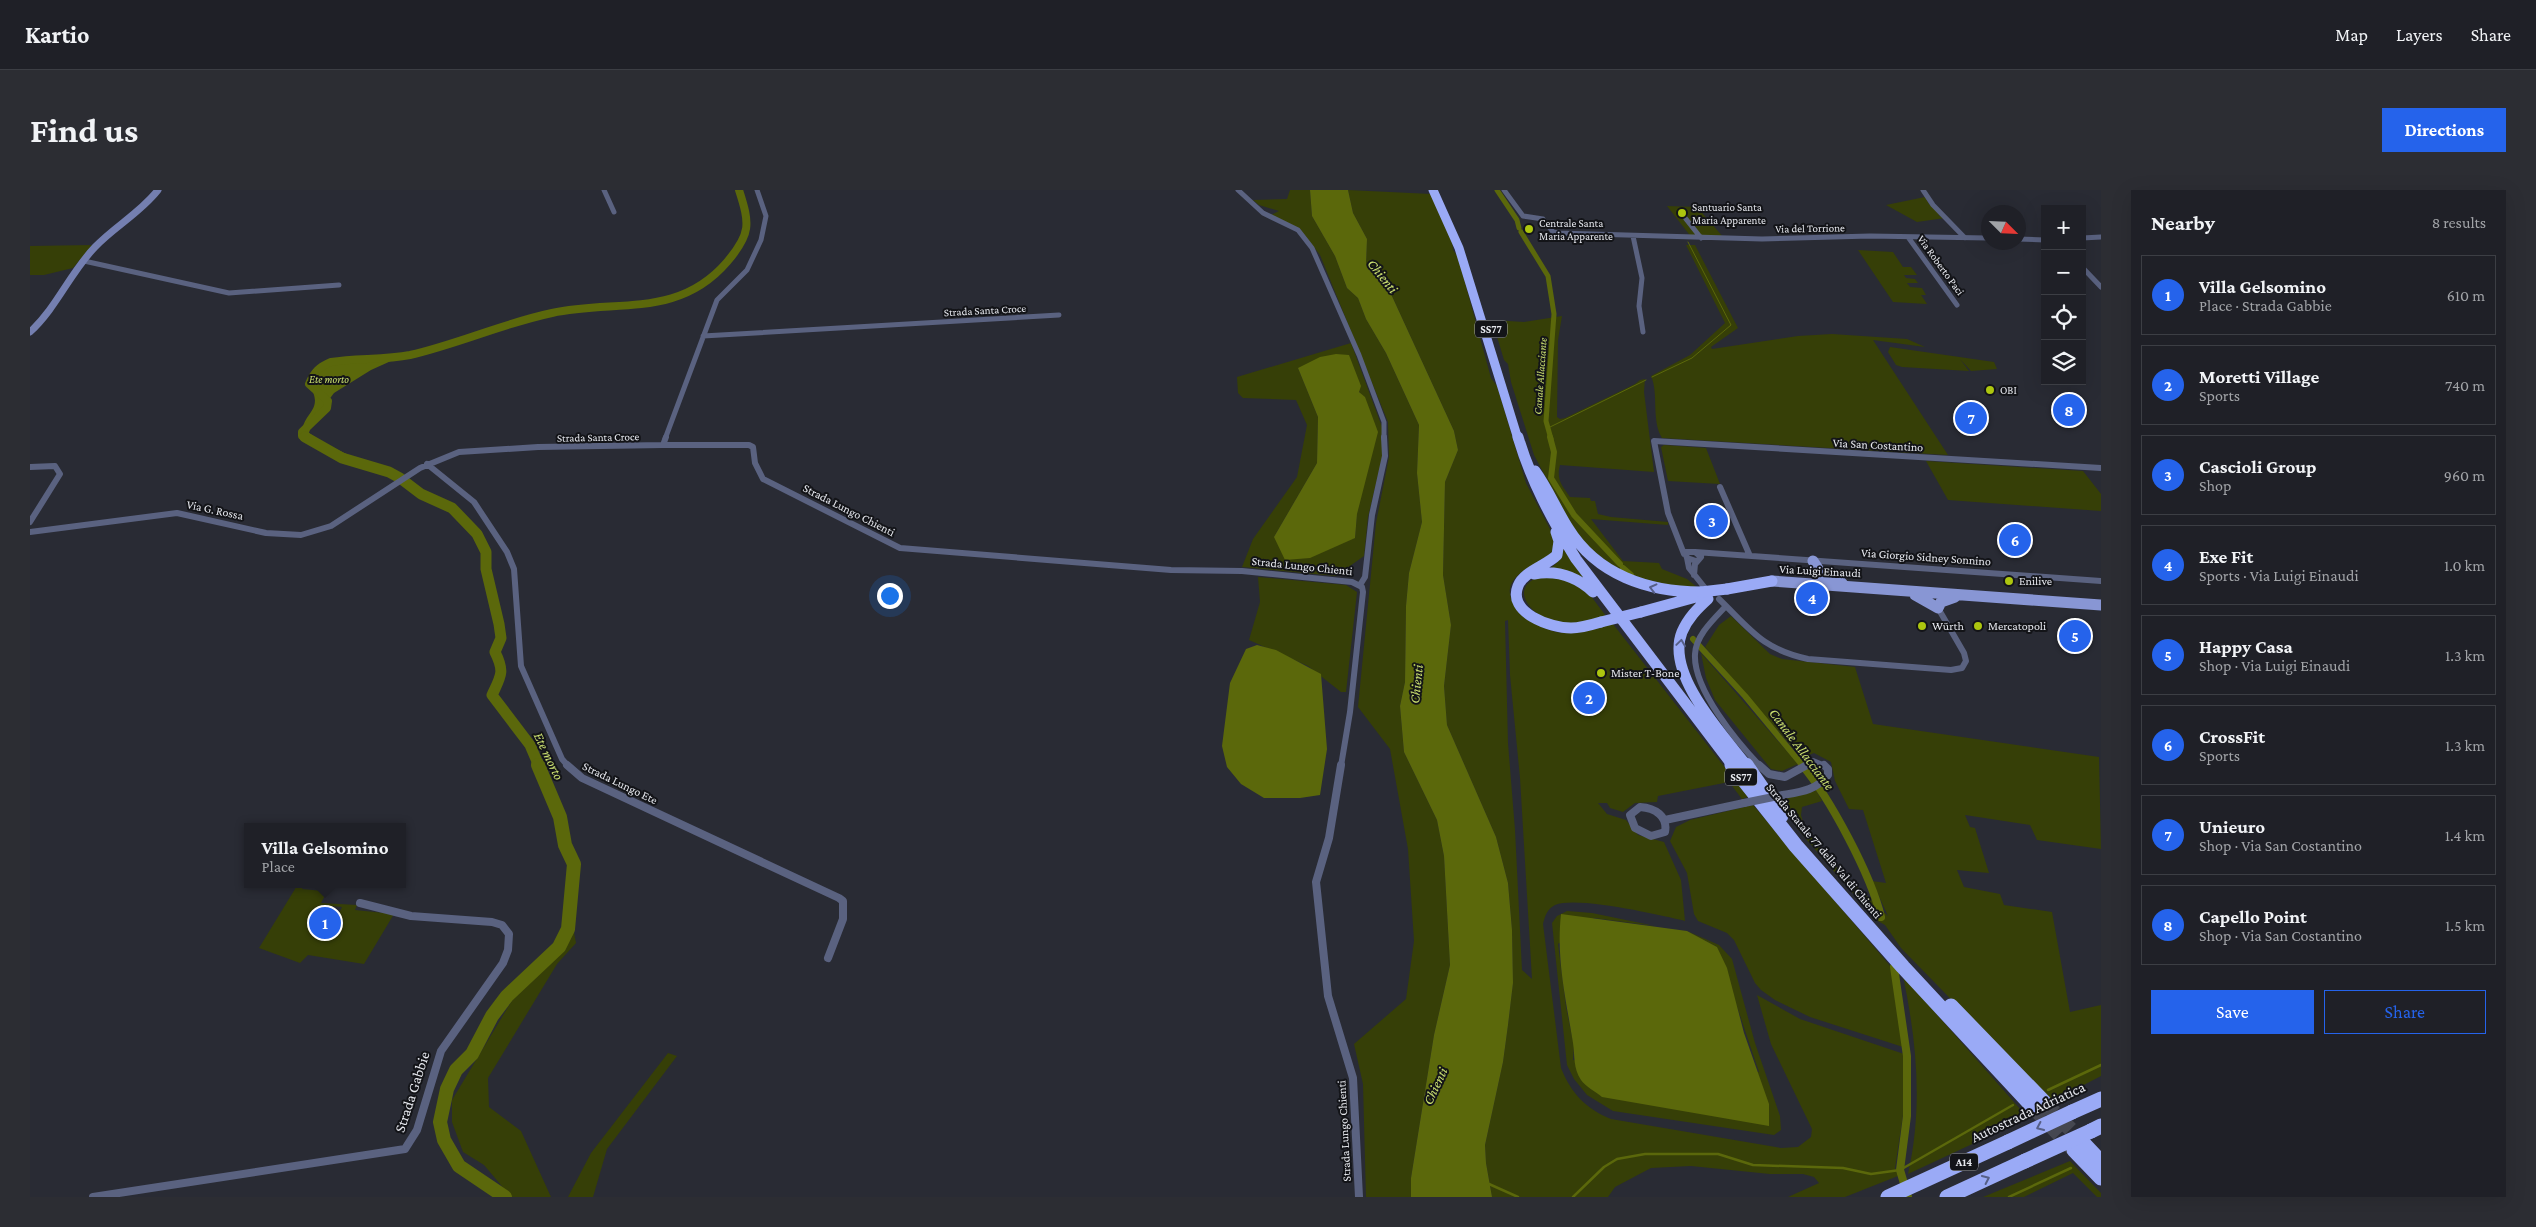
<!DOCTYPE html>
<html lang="en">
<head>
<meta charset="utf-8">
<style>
	:root { --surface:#1f2027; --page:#2c2d33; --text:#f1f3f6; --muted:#a1a3a7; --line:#3c3e44; --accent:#2563eb }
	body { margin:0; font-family:"Crimson Pro",serif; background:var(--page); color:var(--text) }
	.controls { position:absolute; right:15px; top:15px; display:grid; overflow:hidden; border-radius:0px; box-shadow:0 5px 20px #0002 }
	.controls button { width:45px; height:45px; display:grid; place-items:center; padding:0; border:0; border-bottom:1px solid var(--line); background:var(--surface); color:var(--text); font:25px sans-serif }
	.compass { position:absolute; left:1951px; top:15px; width:45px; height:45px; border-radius:50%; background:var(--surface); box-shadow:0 5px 20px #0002; rotate:114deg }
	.you { position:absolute; left:859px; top:405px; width:18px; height:18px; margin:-12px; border:4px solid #fff; border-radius:50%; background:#1a73e8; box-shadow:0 0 0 8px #1a73e833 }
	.badge { display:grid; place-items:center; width:32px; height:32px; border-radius:50%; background:var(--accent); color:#fff; font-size:16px; font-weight:700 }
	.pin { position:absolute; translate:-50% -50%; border:2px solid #fff; box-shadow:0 1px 5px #0006 }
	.popup { position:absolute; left:214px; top:633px; width:162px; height:65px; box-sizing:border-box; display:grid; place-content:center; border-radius:0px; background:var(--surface); filter:drop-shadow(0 1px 4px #0005); font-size:16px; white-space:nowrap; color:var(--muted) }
	.popup b { font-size:19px; color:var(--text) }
	.popup::after { content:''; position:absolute; left:50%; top:100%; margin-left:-10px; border:10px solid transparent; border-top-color:var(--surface) }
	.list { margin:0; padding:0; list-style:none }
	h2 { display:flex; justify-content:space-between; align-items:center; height:65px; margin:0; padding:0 20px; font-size:21px }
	h2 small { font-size:16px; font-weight:400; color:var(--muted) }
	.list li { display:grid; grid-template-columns:32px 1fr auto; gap:15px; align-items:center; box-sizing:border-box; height:80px; margin:0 10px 10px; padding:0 10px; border:1px solid var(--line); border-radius:0px }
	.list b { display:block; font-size:19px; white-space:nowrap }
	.list p { margin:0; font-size:16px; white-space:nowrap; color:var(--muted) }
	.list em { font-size:16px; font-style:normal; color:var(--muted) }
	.actions { display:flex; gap:10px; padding:15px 20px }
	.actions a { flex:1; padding:11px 0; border:1px solid var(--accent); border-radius:0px; text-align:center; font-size:18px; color:var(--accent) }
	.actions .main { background:var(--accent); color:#fff }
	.icon { flex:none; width:28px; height:28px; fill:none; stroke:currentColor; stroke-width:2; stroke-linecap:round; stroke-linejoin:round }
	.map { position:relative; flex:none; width:2071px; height:1007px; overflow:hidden; border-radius:0px }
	header { display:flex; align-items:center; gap:30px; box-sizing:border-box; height:70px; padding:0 25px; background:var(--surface); border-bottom:1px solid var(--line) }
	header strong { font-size:24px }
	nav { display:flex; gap:28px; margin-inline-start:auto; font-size:18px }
	.intro { display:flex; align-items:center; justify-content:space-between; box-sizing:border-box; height:120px; padding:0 30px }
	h1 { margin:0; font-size:35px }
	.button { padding:12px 22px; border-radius:0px; background:var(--accent); color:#fff; font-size:18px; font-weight:700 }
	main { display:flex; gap:30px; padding:0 30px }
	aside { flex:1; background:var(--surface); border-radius:0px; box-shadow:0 5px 20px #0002 }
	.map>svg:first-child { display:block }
</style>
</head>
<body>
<header>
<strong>Kartio</strong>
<nav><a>Map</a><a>Layers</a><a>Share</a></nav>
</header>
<div class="intro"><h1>Find us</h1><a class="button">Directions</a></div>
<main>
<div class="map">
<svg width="2071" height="1007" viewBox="0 0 2071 1007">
	<rect width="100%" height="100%" fill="#292b34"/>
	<path fill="#363f07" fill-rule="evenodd" d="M1260,0H1280L1282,26L1305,66L1317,98L1328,108L1336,129L1356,163L1389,235L1387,283L1392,332L1379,383L1376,416L1375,492L1370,516L1374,562L1407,630L1414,666L1420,775L1404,845L1381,988V1007H1336L1333,894L1324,854L1376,809L1384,751L1378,659L1360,559L1328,517L1346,333L1359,267L1358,232L1290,65L1270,39L1241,25L1249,21L1229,15L1223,10L1257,9Z
		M1318,0L1401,4L1422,49L1423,60L1428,67L1461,188L1467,196L1496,293L1520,339L1524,353L1521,365C1510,372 1490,380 1483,391C1467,415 1514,443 1534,443C1550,443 1568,437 1583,434L1718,607L1712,609L1699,592L1628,606L1627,612L1605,613L1593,622L1580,618L1577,613H1568L1577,624L1596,630L1608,645L1634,652L1651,690L1655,731C1629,725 1548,706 1525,715C1517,719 1515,726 1513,734L1531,878C1541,903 1556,919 1581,929L1751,958L1768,957L1781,947L1782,939L1741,854L1727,805L1770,829L1874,864L1873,925L1865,978L1868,986L1815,1007H1758L1789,993L1784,987L1773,984H1740L1661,976L1621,978L1585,997L1578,1007H1462L1456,973L1455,955L1473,872L1478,835L1483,793L1482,740L1478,693L1466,647L1417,535L1414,496L1421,435L1413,385L1415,292L1428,260L1424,241L1355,91L1336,75L1337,49L1323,23ZM1478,430L1480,485L1490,588L1502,789L1492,780L1485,640L1478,553L1475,431Z
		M1895,7L1899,14L1911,24L1908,25L1915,28L1887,32L1856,15Z
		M1637,16L1667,17L1694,48H1662Z
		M62,55L43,78L14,85H0V56Z
		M1656,55H1665L1708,138L1681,157L1682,159L1768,146L1802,144L1877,149L1895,157L1843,150L1918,265L1632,248C1621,230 1629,204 1621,186L1660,165L1695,133Z
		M1828,60L1863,62L1873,77H1881L1887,85H1874L1876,88L1885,89L1888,93H1877L1880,97L1892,98L1896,105H1891L1897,114L1863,112Z
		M1532,126L1528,150L1527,227L1530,229L1535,228L1605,194L1610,190L1615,189L1614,202L1624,282L1530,275C1526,289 1532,296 1540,307L1560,308L1561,311H1565L1568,324L1581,327L1638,332V335L1561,329L1593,371L1629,373L1632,379L1657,389L1668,398L1657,399L1593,384L1556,355L1539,331L1504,265L1481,192L1478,174L1474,170L1462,130L1494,132Z
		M1321,153L1352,237L1353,264L1338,327L1334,366L1306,386L1212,377L1223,349L1267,287L1277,235L1266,210L1213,208L1208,203L1207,187ZM1268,178L1328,200L1336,211L1325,348L1244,347L1287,273L1288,227Z
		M1860,157L1964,172L1967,179L1941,181L1930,169L1939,181L1872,177L1866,175L1858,162Z
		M1634,255L1676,258L1690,294L1638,291L1631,257Z
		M1896,271L2053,281L2071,304V321L1918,310Z
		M1534,358L1557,393L1521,378L1531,369Z
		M1516,385L1551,393L1576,426C1560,430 1544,436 1526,432C1499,426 1475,394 1516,385Z
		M1228,387L1316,395L1327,402L1316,502H1311L1278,476L1219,450L1230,412Z
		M1701,426L1740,464L1752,469L1825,477L1843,534L2069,567L2071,659L2007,650L2000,635L1935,625L1940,637L1945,638L1959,683L1927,680L1934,697L1970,704L1974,715L2022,722L2040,822L2071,815V886L2021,912L1871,758L1855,735L1846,730L1770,642L1748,610L1786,600L1792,611L1772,617L1771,625L1775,639L1805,676L1858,726L1842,691L1856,693L1833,620L1819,619L1805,591L1801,572L1784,563L1774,567L1769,565L1675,457L1689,435Z
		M1671,463L1768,574L1752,581L1741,579L1685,510L1676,488Z
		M1723,615L1861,777L1873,857L1780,827L1745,810L1731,800L1725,793L1704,750L1697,743L1668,731L1664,724L1657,683L1640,651L1646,637L1660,630Z
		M268,694H275L272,699L293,701L297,694H301L291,713L327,715L325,720L364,724L334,774L278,765L270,773L229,758ZM301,716L312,717L298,745L280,744L292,722H298Z
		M1537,721L1562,723L1625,736L1564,728L1528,754L1536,817L1544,856L1543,870L1729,882L1687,757L1657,741L1689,755L1702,769L1725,853L1750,926L1751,940L1744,945L1583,921L1557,905L1544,889L1537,875L1522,733L1527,726Z
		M543,737L546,753L527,774L458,888L459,917L491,941L521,1007H481L454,975L433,962L422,932V910L495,789L512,773L537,755L542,747Z
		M1873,786L1998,928L1878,984C1893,917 1887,853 1873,786Z
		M638,863L647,866L577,959L563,1007H538L561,963Z
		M2040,971L2071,1003V1007H2067L2043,983L1994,1007H1953Z"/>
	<path fill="#5b680b" d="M1280,0H1318L1323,23L1337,49L1336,75L1355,91L1424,241L1428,260L1415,292L1413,385L1421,435L1414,496L1417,535L1466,647L1478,693L1482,740L1483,793L1478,835L1473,872L1455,955L1456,973L1462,1007H1381V988L1404,845L1420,775L1414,666L1407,630L1374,562L1370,516L1375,492L1376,416L1379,383L1392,332L1387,283L1389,235L1356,163L1336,129L1328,108L1317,98L1305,66L1282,26Z
		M1306,164L1319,165L1331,196L1329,202L1335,207L1348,242L1327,324L1325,348L1280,368L1255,370L1244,347L1287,273L1288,227L1268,178L1290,167Z
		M372,166L341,180L304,203L298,211L297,218L280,239L279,243L292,252L343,277L312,268L272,246C271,221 296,222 279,194C284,169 312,171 332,171C345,170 359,168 372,166Z
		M1227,455L1246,460L1291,484L1297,559L1290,605L1270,608H1234L1211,594L1197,577L1192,556L1200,493L1216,459Z
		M1531,724L1657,741L1687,757L1697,778L1714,843L1739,914V936L1572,907C1566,902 1555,896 1551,890C1543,878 1545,866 1543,853C1536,809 1526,769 1531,724Z"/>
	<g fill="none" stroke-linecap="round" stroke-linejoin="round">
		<path stroke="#5b680b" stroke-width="1" d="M1622,187L1662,168L1701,135L1658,52
			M1518,238L1616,190"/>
		<path stroke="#5b680b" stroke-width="2.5" d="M2018,900L2071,875
			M1459,994L1488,1007
			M1543,1007L1574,977L1587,969L1615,964H1688L1723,975L1813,978L1841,984L1870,980L1983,915
			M1979,1007L2041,978"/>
		<path stroke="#5b680b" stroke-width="5" d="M1467,0L1487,30L1489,38
			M1491,42L1518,86L1524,124L1516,231L1521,249"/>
		<path stroke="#5b680b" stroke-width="6" d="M1520,247L1524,262L1521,288L1544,325L1590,374
			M1593,378L1601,385
			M1663,449L1715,506L1773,576"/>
		<path stroke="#5b680b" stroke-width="8" d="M1772,575C1800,608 1841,685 1851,727
			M1864,777L1877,866V926L1870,980L1878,1007"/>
		<path stroke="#5b680b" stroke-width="8" d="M277,249L272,246V242L297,218L298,211L279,194C284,182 289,177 301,172C327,168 354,170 380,165C428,154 474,133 522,123C586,109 648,129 697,72C721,44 720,34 709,0"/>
		<path stroke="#5b680b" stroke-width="11" d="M275,247L312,268L359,282L370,288L391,304L422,318L447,344L456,362V379L469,434L471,448L465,462C475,482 471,486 462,505L500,555L509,576"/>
		<path stroke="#5b680b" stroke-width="14" d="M475,1007L429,976L414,950L410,932L417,899L426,880L442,864L462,826L477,806L529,757L538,739L544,674L535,655L530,627L508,575"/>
		<path stroke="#454750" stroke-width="15" stroke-dasharray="15 8" stroke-linecap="butt" d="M2014,912L2053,952
			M2003,917L2043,959"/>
		<path stroke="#5a6280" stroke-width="5" d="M574,0L584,22
			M1208,0L1233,23L1268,40L1282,58L1329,165L1354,232V249
			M1474,0L1493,26L1513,29L1523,42L1528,43L1732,49L1840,46L1958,48
			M1893,0L1903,15L1935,48
			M1656,29L1671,48
			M1603,46L1612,88L1609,116L1613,142
			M1878,47L1927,115
			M2052,48L2071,47
			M1988,49L2015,50
			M54,71L199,103L309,95
			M2052,77L2071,97
			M673,146L1029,125
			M635,249L687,110L717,80L731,50L736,26L727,0"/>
		<path stroke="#5a6280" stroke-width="6" d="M633,255H719L723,257L725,273L733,289L870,358L1141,380L1212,381L1322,392L1332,397L1333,402L1320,522L1311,576
			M397,274L444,312L477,362L484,379L491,476L532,569L538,576
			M0,277L25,276L30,284L0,332
			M1690,297L1720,366
			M0,342L147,323L236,343L271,345L301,336L390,278L429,262L508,257L633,255L636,247
			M1665,362L2071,391
			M1654,364L1638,323L1624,251L2071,278
			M1657,368L1659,378L1675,398
			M1664,385L1665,374L1671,367L1665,362H1655L1657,368L1666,371
			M1330,395L1335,387L1342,325L1355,266L1354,247
			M1689,409C1721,440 1732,459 1778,469L1921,480L1932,478L1936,471L1934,463L1908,418
			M1696,416C1684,429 1666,445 1665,464C1663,499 1707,552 1730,576
			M1774,576L1783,571L1795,576"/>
		<path stroke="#5a6280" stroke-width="8" d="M537,575L552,588L809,708L813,711V729L798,768
			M1311,575L1299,648L1286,692L1298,806L1323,888L1329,1007
			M1729,575L1739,584L1755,587L1777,575
			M1753,605C1770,602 1787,600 1798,585V579L1794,575
			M1610,617C1625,618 1638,626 1635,642L1621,646L1605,638L1600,625Z
			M1635,630L1714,613
			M63,1007L375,959L387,940L411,861L473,773L478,760L479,744L472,735L462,732L381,726L330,713"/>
		<path stroke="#747fb0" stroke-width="7" d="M0,142C27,117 40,83 65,57C85,36 110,23 128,0"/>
		<path stroke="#8896d4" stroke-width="11" d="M1783,371L1792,385L1812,393
			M1742,391L2071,415
			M1885,405L1908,418L1911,412L1925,407"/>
		<path stroke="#9aaaf6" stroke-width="9" d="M1403,0L1429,58L1488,249"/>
		<path stroke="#9aaaf6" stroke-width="11" d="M1488,247C1501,291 1522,330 1546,369L1703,576
			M1505,281C1518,299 1526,319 1538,338C1567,385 1618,402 1671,402
			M1526,342L1529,351L1527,365C1516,376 1494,381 1488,396C1477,423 1521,438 1541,438C1551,438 1561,435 1571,432
			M1504,384C1527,380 1546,386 1563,402
			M1697,399L1742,391
			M1678,409C1667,419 1658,428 1652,442C1635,484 1693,545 1717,576
			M1611,422L1666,407"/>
		<path stroke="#9aaaf6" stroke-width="15" d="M1702,575L1766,656L1873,777L2003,917
			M1716,575L1751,626
			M1921,816L2014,912
			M2042,922L2071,909
			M2061,941L2071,936
			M2054,954L2071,972
			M2044,960L2071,988
			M1858,1007L1978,952
			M1917,1007L1995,971"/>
		<path stroke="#5a6280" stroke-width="8" d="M1714,613L1753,605"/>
		<path stroke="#9aaaf6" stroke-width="11" d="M1671,402L1697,399
			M1571,432L1611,422"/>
		<path stroke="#9aaaf6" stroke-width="15" d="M1978,952L2042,922
			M1995,971L2061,941"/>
	</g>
	<defs><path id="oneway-chevron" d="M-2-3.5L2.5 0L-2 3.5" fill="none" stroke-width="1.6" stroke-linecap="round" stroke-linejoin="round" transform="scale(1.25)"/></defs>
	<g stroke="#565f87">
		<use href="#oneway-chevron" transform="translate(1623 398) rotate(-166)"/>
		<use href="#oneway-chevron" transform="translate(1651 453) rotate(-82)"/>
		<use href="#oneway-chevron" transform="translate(2010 937) rotate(155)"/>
		<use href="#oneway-chevron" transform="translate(1956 989) rotate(-25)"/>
	</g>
	<g fill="#adc60f" stroke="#131418" stroke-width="2">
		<circle cx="1652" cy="23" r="5"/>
		<circle cx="1499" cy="39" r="5"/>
		<circle cx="1960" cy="200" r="5"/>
		<circle cx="1979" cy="391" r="5"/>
		<circle cx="1892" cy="436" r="5"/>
		<circle cx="1948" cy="436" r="5"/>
		<circle cx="1571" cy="483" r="5"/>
	</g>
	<g text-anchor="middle" stroke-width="4" stroke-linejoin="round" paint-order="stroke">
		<g font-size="11" fill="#e5e7ed" stroke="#131418" text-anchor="start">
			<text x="1662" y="21">Santuario Santa<tspan x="1662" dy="13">Maria Apparente</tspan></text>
			<text x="1509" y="37">Centrale Santa<tspan x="1509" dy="13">Maria Apparente</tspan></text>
			<text x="1970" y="204">OBI</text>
		</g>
		<g font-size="11" fill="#e5e7ed" stroke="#131418">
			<text transform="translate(1780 38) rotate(-1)" y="4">Via del Torrione</text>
			<text transform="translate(1911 75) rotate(54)" y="4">Via Roberto Paci</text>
			<text transform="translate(955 120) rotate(-3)" y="4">Strada Santa Croce</text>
			<text transform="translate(568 247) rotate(-1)" y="4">Strada Santa Croce</text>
		</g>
		<g fill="#131418" stroke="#a6a8ad" stroke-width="1">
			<rect x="1445" y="130.5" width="32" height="17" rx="4"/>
			<rect x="1695" y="578.5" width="32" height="17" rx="4"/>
			<rect x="1920" y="963.5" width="28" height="17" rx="4"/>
		</g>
		<g font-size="11" font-weight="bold" fill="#e5e7ed">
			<text x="1461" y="143">SS77</text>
			<text x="1711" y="591">SS77</text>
			<text x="1934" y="976">A14</text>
		</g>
		<g font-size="11" font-style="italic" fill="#cce171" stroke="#131418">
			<text transform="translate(1510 186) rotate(-86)" y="4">Canale Allacciante</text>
			<text x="299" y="193">Ete morto</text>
		</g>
		<g font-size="12" fill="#e5e7ed" stroke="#131418">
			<text transform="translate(1848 255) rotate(3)" y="4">Via San Costantino</text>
			<text transform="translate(185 320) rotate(12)" y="4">Via G. Rossa</text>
			<text transform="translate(819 320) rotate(27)" y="4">Strada Lungo Chienti</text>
			<text transform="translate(1896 367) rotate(4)" y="4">Via Giorgio Sidney Sonnino</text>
			<text transform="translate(1272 376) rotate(6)" y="4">Strada Lungo Chienti</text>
			<text transform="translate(1790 381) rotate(3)" y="4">Via Luigi Einaudi</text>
			<text transform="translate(590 593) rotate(26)" y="4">Strada Lungo Ete</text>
			<text transform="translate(1794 661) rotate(50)" y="4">Strada Statale 77 della Val di Chienti</text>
			<text transform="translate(1314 941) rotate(-93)" y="4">Strada Lungo Chienti</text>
		</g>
		<g font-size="12" fill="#e5e7ed" stroke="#131418" text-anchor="start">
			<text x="1989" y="395">Enilive</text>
			<text x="1902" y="440">Würth</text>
			<text x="1958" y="440">Mercatopoli</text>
			<text x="1581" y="487">Mister T-Bone</text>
		</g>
		<g font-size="14" font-style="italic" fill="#cce171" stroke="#131418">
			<text transform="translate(1353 86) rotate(51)" y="5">Chienti</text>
			<text transform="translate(1386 494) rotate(-84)" y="5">Chienti</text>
			<text transform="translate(1772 559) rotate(53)" y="5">Canale Allacciante</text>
			<text transform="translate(519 566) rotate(64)" y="5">Ete morto</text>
			<text transform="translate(1405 896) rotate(-65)" y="5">Chienti</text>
		</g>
		<g font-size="15" fill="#e5e7ed" stroke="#131418">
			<text transform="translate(382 902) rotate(-72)" y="5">Strada Gabbie</text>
			<text transform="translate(1998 922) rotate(-25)" y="5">Autostrada Adriatica</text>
		</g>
	</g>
</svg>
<div class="controls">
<button>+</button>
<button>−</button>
<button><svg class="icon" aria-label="locate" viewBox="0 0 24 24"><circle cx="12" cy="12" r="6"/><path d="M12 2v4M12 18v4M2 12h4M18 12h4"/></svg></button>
<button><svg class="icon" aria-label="layers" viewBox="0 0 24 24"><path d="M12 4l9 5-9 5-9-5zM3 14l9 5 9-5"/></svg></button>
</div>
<svg class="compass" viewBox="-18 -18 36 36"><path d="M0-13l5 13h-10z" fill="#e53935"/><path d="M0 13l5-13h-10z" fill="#a1a3a7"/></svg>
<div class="you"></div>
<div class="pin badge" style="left:295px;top:733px">1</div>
<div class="popup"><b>Villa Gelsomino</b>Place</div>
<div class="pin badge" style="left:1559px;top:508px">2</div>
<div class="pin badge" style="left:1682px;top:331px">3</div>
<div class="pin badge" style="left:1782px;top:408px">4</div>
<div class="pin badge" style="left:2045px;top:446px">5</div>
<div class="pin badge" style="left:1985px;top:350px">6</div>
<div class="pin badge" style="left:1941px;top:228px">7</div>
<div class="pin badge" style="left:2039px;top:220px">8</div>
</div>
<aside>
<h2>Nearby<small>8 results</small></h2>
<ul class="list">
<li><span class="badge">1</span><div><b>Villa Gelsomino</b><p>Place · Strada Gabbie</p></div><em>610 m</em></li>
<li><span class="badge">2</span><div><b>Moretti Village</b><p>Sports</p></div><em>740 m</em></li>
<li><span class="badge">3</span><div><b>Cascioli Group</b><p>Shop</p></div><em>960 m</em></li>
<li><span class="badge">4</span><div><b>Exe Fit</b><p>Sports · Via Luigi Einaudi</p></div><em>1.0 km</em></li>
<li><span class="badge">5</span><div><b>Happy Casa</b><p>Shop · Via Luigi Einaudi</p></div><em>1.3 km</em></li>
<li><span class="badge">6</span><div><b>CrossFit</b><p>Sports</p></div><em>1.3 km</em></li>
<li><span class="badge">7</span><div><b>Unieuro</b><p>Shop · Via San Costantino</p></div><em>1.4 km</em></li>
<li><span class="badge">8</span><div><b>Capello Point</b><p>Shop · Via San Costantino</p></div><em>1.5 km</em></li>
</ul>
<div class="actions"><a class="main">Save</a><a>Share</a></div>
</aside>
</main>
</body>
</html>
